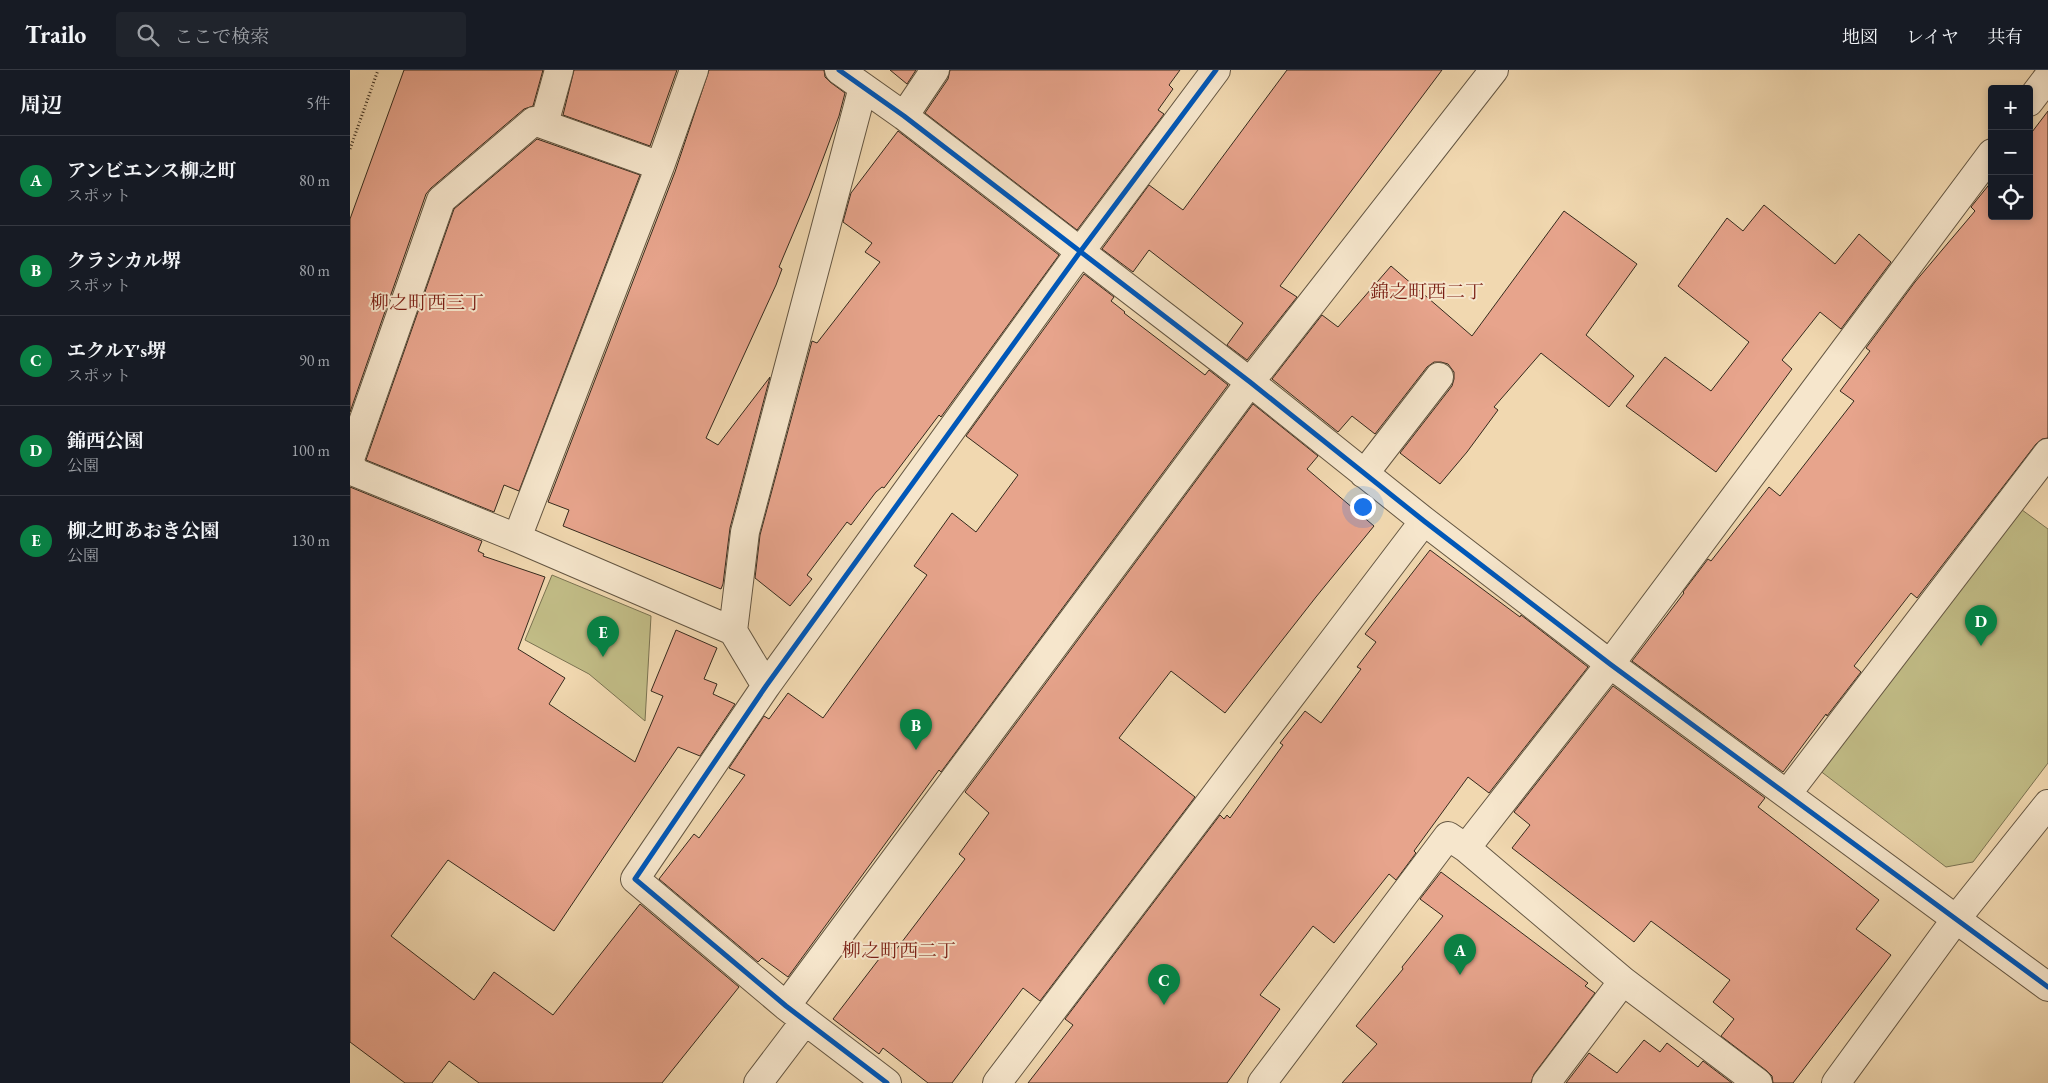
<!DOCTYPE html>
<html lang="ja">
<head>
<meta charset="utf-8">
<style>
	:root { --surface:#171b24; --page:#20242c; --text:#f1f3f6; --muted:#9ea1a6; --line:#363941; --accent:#0b8043 }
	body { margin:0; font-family:"EB Garamond","Noto Serif JP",serif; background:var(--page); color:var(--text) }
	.controls { position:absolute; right:15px; top:15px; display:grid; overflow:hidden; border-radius:5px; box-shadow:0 2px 8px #0003 }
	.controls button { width:45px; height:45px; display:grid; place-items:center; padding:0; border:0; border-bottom:1px solid var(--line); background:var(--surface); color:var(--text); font:25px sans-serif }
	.you { position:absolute; left:1012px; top:436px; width:18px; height:18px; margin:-12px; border:4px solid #fff; border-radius:50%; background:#1a73e8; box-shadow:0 0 0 8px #1a73e833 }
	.badge { display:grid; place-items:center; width:32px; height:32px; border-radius:50%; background:var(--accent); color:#fff; font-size:16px; font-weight:700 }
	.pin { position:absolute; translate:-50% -41px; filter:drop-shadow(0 1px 2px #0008) }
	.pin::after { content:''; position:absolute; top:26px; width:18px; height:15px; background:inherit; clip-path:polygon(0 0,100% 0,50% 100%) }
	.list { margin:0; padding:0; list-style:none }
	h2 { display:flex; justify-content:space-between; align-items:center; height:65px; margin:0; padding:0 20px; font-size:21px }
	h2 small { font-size:16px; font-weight:400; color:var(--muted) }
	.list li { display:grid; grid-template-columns:32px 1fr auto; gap:15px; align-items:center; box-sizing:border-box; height:90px; padding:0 20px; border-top:1px solid var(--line) }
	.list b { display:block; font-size:19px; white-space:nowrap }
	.list p { margin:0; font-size:16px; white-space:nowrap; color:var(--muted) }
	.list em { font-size:16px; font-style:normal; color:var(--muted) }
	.icon { flex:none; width:28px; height:28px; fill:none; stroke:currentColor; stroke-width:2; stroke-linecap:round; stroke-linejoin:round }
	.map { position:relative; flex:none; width:1698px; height:1013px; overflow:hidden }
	header { display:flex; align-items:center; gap:30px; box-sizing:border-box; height:70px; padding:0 25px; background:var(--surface); border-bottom:1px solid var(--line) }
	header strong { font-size:24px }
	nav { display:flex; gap:28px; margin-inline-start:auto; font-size:18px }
	.search { width:350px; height:45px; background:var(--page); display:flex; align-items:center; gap:12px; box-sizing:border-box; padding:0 18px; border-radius:5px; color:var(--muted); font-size:19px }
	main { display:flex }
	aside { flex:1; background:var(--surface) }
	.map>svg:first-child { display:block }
</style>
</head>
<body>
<header>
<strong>Trailo</strong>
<div class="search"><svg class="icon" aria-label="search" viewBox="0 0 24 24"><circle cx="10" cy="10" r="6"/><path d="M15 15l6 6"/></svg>ここで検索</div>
<nav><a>地図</a><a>レイヤ</a><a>共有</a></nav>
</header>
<main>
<aside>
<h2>周辺<small>5件</small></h2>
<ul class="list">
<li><span class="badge">A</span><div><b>アンビエンス柳之町</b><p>スポット</p></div><em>80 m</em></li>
<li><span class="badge">B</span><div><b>クラシカル堺</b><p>スポット</p></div><em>80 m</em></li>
<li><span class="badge">C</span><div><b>エクルY's堺</b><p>スポット</p></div><em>90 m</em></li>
<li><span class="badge">D</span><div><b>錦西公園</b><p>公園</p></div><em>100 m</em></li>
<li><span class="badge">E</span><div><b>柳之町あおき公園</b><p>公園</p></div><em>130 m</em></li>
</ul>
</aside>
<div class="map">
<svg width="1698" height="1013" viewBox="0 0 1698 1013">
	<rect width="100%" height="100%" fill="#f1d8b0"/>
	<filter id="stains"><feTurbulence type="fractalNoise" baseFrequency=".004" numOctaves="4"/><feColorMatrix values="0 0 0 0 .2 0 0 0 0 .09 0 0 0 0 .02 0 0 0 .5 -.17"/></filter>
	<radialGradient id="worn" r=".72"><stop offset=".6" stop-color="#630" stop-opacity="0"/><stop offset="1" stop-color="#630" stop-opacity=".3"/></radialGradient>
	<path fill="#c1bc86" stroke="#7b7352" d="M1668,437L1698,459V693L1623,792L1596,797L1469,700Z
		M202,505L301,546L295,651L239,604L175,570Z"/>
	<path fill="#e7a48c" stroke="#352a1d" d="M54,0H193L183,36L174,39L81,118L76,124L0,342V149Z
		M224,0H327L300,76L213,45Z
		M359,0H474L475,7L480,12L495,23L489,46L459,126L429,197L432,199L426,215L356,368L368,375L420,307L380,458L373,514L371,519L213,456L219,440L198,432L325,102Z
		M540,0H566L557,14Z
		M600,0H830L819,15L823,19L808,40L814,44L727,160L575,43L598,9Z
		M937,0H1092L930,216L947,227L897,290L877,275L893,253L799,180L783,202L752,179L799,115L833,140Z
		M1698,41V368L1692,369L1686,374L1567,528L1561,523L1504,596L1511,602L1477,646L1476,644L1433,702L1282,591L1334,523L1333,522L1358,489L1361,491L1419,417L1430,426L1504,331L1490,321L1520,281L1516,278L1565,212L1625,141L1621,137L1642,111V146H1679V66Z
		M548,61L709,185L591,347L589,345L534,418L532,417L526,422L501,455L497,452L457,505L462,509L440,536L405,508L410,465L462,271L467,273L530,192L515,182L522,173L493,152L501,123Z
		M187,69L290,105L169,421L154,415L144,442L16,390L104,139Z
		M1414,135L1485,194L1509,164L1541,192L1491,259L1470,242L1432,290L1442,299L1366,402L1276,336L1315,287L1361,321L1399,272L1328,216L1377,148L1393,161Z
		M1214,141L1287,194L1236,265L1284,306L1259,337L1191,283L1144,337L1148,340L1117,382L1090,414L1050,383L1102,316L1104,309V302L1098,294L1091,292H1084L1077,297L1025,364L1002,346L988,362L922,309L972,245L988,257L1041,196L1122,266Z
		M734,204L764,227L761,231L775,242L774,243L855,305L859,300L878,315L591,702L589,700L438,907L412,888L408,892L309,809L344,764L349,768L395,705L379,698L414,646L419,649L438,623L473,648L577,505L564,496L602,443L626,462L668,405L616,366Z
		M903,334L968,386L957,399L1024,456L966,527L875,643L821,601L769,668L845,727L690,931L673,918L602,1013H578L533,978L529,984L483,949L539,876L545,881L615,789L609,784L639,743L615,722Z
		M0,417L132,471L128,481L134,484L133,486L195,507L168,579L215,608L199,634L285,692L313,626L301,621L326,560L367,578L354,609L367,614L363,624L385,634L350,686L328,677L204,861L98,790L41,866L124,930L144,902L203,945L290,834L389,917L312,1013H129L99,991L82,1013H55L0,972Z
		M1080,480L1170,547L1171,545L1238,597L1139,723L1118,707L1064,781L1066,783L1046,810L1039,804L984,873L963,856L910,925L930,939L877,1013H678L723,955L715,949L870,745L874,749L877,745L880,748L933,675L930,673L955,641L971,653L1011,599L1007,597L1026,572L1015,564Z
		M1263,616L1415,728L1408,737L1529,830L1506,859L1541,885L1443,1013H1423L1422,1006L1417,1001L1371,966L1384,949L1363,932L1380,910L1301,851L1284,872L1162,778L1180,755L1164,742Z
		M1091,802L1238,913L1235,916L1245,923L1184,1004L1181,1013H992L1027,974L1006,956L1053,899L1052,897L1093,846L1070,829Z
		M1294,970L1310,982L1317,973L1348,997L1353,991L1382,1013H1216L1239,983L1267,1003Z"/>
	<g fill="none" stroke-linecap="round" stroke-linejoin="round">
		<defs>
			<path id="minor" d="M344,0L310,96L167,468L383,561L416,616
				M489,0L554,46L900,312L1074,451L1260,594L1698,917
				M1679,32L1698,7
				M554,46L585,0
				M194,54L209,0
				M0,389L91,130L184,51L310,96
				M0,394L7,403L167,468
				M1014,404L1089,307
				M383,561L395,462L513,17
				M1437,724L1698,383
				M1116,778L1273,911L1408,1013
				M436,936L900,312L1144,0
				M408,1013L455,951
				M537,1013L436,936L285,809L416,616L730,182L866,0
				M647,1013L1074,451
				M912,1013L1098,766L1116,778L1260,594L1642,83
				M1196,1013L1273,911
				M1486,1013L1606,849L1698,734"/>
		</defs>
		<use href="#minor" stroke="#645642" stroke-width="30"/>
		<path stroke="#352a1d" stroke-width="3" stroke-dasharray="1 2.5" stroke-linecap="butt" d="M0,79L28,0"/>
		<use href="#minor" stroke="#f6e6cc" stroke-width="28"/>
		<defs>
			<path id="cycleway" d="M489,0L554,46L900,312L1074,451L1260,594L1698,917
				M537,1013L436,936L285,809L416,616L730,182L866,0"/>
		</defs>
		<use href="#cycleway" stroke="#f6e6cc" stroke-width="8"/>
		<use href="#cycleway" stroke="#0057b8" stroke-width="5"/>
	</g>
	<g text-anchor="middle" stroke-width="4" stroke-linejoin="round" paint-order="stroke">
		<g font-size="19" fill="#7a1f14" stroke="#f6e6cc">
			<text x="1077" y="228">錦之町西二丁</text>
			<text x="77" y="239">柳之町西三丁</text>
			<text x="549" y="887">柳之町西二丁</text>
		</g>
	</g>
	<rect width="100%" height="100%" filter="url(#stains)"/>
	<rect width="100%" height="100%" fill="url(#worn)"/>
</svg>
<div class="controls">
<button>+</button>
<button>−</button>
<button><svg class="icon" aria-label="locate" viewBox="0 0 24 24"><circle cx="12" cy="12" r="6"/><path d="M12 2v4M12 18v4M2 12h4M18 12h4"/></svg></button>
</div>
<div class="you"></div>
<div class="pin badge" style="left:1110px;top:905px">A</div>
<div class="pin badge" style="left:566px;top:680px">B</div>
<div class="pin badge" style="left:814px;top:935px">C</div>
<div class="pin badge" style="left:1631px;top:576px">D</div>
<div class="pin badge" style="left:253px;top:587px">E</div>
</div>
</main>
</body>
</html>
